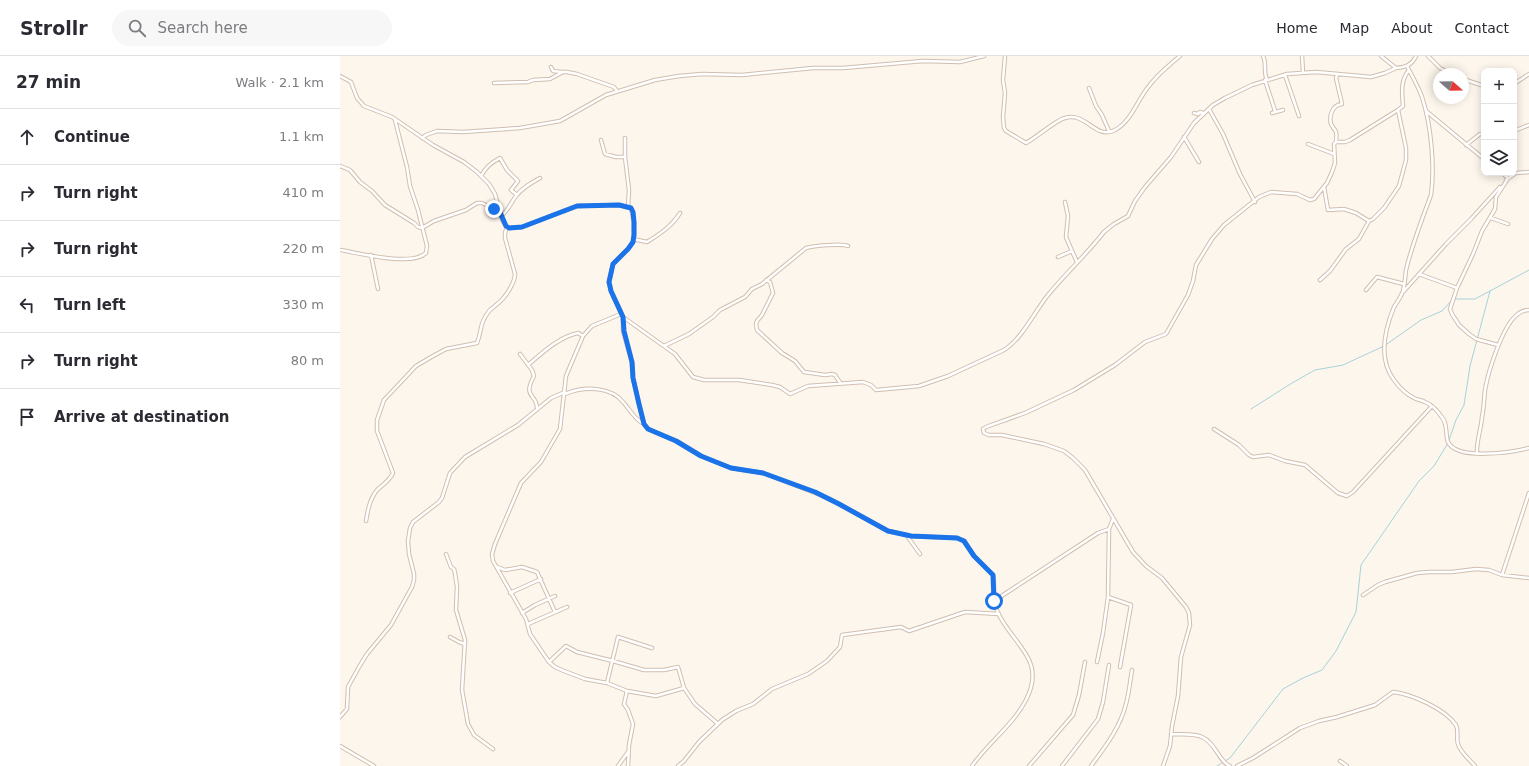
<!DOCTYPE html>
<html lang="en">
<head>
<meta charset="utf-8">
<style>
	:root { --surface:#fff; --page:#f7f7f7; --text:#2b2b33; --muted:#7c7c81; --line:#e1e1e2 }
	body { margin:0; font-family:"DejaVu Sans",sans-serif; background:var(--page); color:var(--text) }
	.controls { position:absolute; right:12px; top:12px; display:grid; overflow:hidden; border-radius:8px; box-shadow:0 2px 10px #0003 }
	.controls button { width:36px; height:36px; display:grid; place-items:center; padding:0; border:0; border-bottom:1px solid var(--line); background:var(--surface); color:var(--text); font:20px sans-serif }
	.compass { position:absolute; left:1093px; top:12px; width:36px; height:36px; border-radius:50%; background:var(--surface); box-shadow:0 2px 10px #0003; rotate:110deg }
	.stop { position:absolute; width:12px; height:12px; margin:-9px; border:3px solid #1a73e8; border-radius:50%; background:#fff }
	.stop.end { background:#1a73e8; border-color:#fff; box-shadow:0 1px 4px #0008 }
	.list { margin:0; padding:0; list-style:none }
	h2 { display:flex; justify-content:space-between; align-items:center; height:52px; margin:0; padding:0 16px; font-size:17px }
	h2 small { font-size:13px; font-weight:400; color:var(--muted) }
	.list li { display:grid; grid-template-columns:26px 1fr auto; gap:12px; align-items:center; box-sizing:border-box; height:56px; padding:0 16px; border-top:1px solid var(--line) }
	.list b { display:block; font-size:15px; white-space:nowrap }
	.list em { font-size:13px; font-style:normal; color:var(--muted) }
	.icon { flex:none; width:22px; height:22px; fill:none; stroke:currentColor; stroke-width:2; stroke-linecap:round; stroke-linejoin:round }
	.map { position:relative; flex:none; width:1189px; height:710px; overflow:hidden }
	header { display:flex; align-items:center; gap:24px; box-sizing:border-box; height:56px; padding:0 20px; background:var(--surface); border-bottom:1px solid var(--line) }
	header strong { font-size:19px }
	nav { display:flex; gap:22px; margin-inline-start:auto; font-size:14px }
	.search { width:280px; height:36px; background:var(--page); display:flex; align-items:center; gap:10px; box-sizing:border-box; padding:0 14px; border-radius:22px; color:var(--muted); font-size:15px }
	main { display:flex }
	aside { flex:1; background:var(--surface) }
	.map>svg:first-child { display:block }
</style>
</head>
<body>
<header>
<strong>Strollr</strong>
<div class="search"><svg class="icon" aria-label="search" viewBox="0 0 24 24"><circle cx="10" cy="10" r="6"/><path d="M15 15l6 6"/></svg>Search here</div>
<nav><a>Home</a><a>Map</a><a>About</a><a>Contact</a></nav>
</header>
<main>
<aside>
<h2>27 min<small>Walk · 2.1 km</small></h2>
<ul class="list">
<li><svg class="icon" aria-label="ahead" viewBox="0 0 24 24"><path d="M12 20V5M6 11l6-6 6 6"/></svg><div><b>Continue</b></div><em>1.1 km</em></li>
<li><svg class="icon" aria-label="right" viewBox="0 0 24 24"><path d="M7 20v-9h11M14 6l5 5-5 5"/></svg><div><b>Turn right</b></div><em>410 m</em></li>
<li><svg class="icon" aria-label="right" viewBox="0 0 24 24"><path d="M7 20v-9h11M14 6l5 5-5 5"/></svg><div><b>Turn right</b></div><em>220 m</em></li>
<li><svg class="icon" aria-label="left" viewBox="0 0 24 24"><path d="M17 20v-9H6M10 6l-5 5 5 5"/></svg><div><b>Turn left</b></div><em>330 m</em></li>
<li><svg class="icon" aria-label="right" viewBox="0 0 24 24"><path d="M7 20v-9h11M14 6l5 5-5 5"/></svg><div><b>Turn right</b></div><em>80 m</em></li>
<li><svg class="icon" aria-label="arrive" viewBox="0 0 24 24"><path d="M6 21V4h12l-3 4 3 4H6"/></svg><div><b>Arrive at destination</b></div></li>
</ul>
</aside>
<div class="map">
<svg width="1189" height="710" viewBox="0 0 1189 710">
	<rect width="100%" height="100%" fill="#fdf6ec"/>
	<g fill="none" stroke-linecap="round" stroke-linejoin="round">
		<path stroke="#a5d3da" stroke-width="1" d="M1115,243H1135L1150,235
			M911,353L952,327L975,314L1003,309L1044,290L1081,264L1102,255L1112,244
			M877,710L890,702L943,633L963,622L982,614L996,595L1016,556L1021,509L1079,425L1094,410L1108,387L1116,364L1124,349L1130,310L1150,235L1189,214"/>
		<defs>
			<path id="street" d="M665,0L663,24L665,37L663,61L664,72L666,75L686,87C697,81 716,64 725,62C746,56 754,82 773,75C791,67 797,44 809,30C817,19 829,9 840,0
				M923,0C927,8 923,16 927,24
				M962,0L963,17
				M1041,0L1056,12C1066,11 1072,9 1076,0
				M1088,0L1100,12L1111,18
				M1067,10C1072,20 1078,30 1082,41C1091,68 1095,110 1091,139C1082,163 1072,189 1066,214C1065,221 1065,228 1063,235C1061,241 1057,246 1054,251C1045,273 1038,303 1054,324C1059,331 1066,338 1074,342C1077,344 1082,344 1085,346C1092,349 1097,354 1101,360C1108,367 1105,377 1108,386C1117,405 1173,396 1189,392
				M211,11L213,15L222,16
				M945,19L959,60
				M0,20L11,26L17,42L24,50L52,61L93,89L124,106L137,116L149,128L155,138L162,164L166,170L169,172L182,171L237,150L279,149L291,152L294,166V179L293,186L288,193L273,208L269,226L271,235L283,261L335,298L353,321L364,324H399L432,329L440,331L450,338L468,330L523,326L531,329L536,334L579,330L608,320L664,294C682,283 695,255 708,239C726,217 747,198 764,176L774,168L788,160L795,145L805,131L831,101L854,67L873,49L885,42L912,29L947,18L976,16L1031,21L1045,17L1056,12
				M1123,23L1144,30
				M925,24L935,55
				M154,27L188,26L193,24L210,23L223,16H227L237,18L274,31L277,35
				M1174,28L1189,18
				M749,32L756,50L762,59L769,75
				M869,53L883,78L900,118L915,146
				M1086,55L1144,103
				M854,57L858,58L860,56L863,57
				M932,57L943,54
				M1174,75L1189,69
				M844,81L859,106
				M82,82L86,79L97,75L123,76L180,72L220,65L266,39L315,24L339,20L362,18L402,19L473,12H503L583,5L620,6L644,0
				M285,82V101L289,134L288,151
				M261,84L265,98L276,101H285
				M996,86C996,83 997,80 996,76C995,73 992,71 991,68C989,60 992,49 1002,48L996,22L997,19
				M968,88L994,98
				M1126,89L1140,78H1144
				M0,110L10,114L20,126L32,135L45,149L74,167L78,171L82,172L94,165L126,154L137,147H142L154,153L159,154
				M1162,117L1168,122
				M141,120C145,112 152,106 160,102L167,114L178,125L171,134L177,139
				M1166,124L1176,117L1189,116
				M984,131L988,154L1004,153L1016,157L1029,165
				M725,146L728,160L726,181L732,195
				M161,161C168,154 171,147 176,140C182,132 191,127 200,122
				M1151,162L1168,168
				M293,183L307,186C320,178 332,170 340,157
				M0,194C19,197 71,211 86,197L87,190L78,154L70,130L67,111L55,64
				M31,199L38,233
				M718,201L732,195L737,206
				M1079,218L1117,232
				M426,224L430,226L433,237L422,259L417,265L416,268L417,274L442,297L455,305L464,316L485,319L492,318L495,319L501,328
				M980,224L990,215L1006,193L1019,183L1029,165L1033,163L1044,152L1059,130L1066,104V92L1058,54L1063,50C1062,37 1060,25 1069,14
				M1026,234L1037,221L1064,228
				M1063,236L1106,188L1131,163L1160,131
				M281,258L252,270L243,280L226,320L220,373L201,406L181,427L155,488L152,498L153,505L186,563L190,578L209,606L215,611L224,615L245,623L267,627L287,635L284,648L288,654L293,668L289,689L288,710
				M283,261V275L292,306L293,322L299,348L304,368L308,373L337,385L361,400L391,412L423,417L488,442L548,475L571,480L617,482L624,485L634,500L653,519C656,534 651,542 658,557C673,589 707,603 686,644C673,669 648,687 632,710
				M1158,289L1136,283L1129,278L1119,269L1112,258L1110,253L1117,232L1133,198L1142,175L1155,153L1156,141L1167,124
				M324,290L349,278L373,261L380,254L405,241L412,233L422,228L466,192C473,190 502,187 508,190
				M180,298L192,314L194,320C182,342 197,338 197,352
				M188,309C203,296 219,281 238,277L243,280
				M225,338C244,330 271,330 284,347C290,354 295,364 304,368
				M874,373L899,389L909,399L913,401L929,399L945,405L965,409L998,437L1007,440L1013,436L1092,350
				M1137,398C1136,386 1141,374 1142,361C1144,352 1144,343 1145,334C1148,316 1163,268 1178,258C1181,255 1185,254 1189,254
				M26,465C28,453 30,442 38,433C44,428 50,424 53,417L37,375V364L44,344L76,310L93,300L106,293L137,287C142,275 139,268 149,255C154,250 161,246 165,240C169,235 175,225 175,218L165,182V177L167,171
				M567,480L580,498
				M106,498L111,511L114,513L115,517L117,531L116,554L125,584L122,634L128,668L134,679L153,693
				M157,511L165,514L182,511L197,516L215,556
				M1162,519L1189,437
				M170,537L201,523
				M1023,539L1038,529L1045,526L1077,517L1089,516H1112L1136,513L1149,514L1162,519L1189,522
				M768,541L791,549L780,611
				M654,545L758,477L769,473
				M182,557L195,549L215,540
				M188,568L227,551
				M110,581L119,586L125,588
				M209,606L226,590L237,596L273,605L304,614H324L338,611L344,632
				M757,606L763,577L768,541L769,473L773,463
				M267,627L278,581L312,592
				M287,635L316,640L344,632L355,648L377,667
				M0,661L7,653L8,631L19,611L27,598L51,569L72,531L74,524V518L69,498L68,485L70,472L73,466L99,446L102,442L110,417L125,401L178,369L211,342L225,336
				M831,678C841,679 853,677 862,681C875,686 880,707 890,710
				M0,690L34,710
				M1000,705L1007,710
				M278,710L288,696
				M338,710L344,705L359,686L382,664L396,655L413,648L432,633L468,618L487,605L500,591L502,579L561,571L569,575L625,556L659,558
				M689,710L733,659L739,639L745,606
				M722,710L758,663L763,646L769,609
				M751,710C765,691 780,672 786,648C789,637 790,626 792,614
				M823,710L830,690L832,670L838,640L841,601L850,569L849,557L846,551L822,522L806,510L793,496L745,414L733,402L724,395L704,388L662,379H649L644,377L643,373L646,371L685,357L734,334L775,309L805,286L826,278L848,239L853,225L856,209L872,183L884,169L919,141L931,136L957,138L970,144L974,143L987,127L992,116L995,107L994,88L996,86H1005L1010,84L1058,54
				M897,710L913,702L960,672L979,665L997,661L1035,649L1053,636C1072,638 1105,653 1116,669C1119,675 1116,682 1118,688C1120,696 1129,703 1135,710"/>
		</defs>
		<use href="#street" stroke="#d1beb0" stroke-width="4.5"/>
		<use href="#street" stroke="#fff" stroke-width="2.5"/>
	</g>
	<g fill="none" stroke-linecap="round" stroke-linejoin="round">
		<path stroke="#1a73e8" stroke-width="5" d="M154,153L159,154L166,170L169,172L182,171L237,150L279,149L291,152L293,156L294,166V179L293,186L288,193L273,208L269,226L271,235L283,261L284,275L292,306L293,322L299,348L304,368L308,373L336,385L361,400L391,412L423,417L475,436L499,448L548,475L571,480L617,482L624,485L634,500L653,519L654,545"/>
	</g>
</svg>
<div class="controls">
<button>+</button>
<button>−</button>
<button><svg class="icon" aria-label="layers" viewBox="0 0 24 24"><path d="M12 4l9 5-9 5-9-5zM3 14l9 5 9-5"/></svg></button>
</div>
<svg class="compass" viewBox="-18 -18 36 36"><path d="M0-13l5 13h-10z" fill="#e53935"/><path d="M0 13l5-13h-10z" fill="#7c7c81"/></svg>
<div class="stop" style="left:654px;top:545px"></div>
<div class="stop end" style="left:154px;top:153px"></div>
</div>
</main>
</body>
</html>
